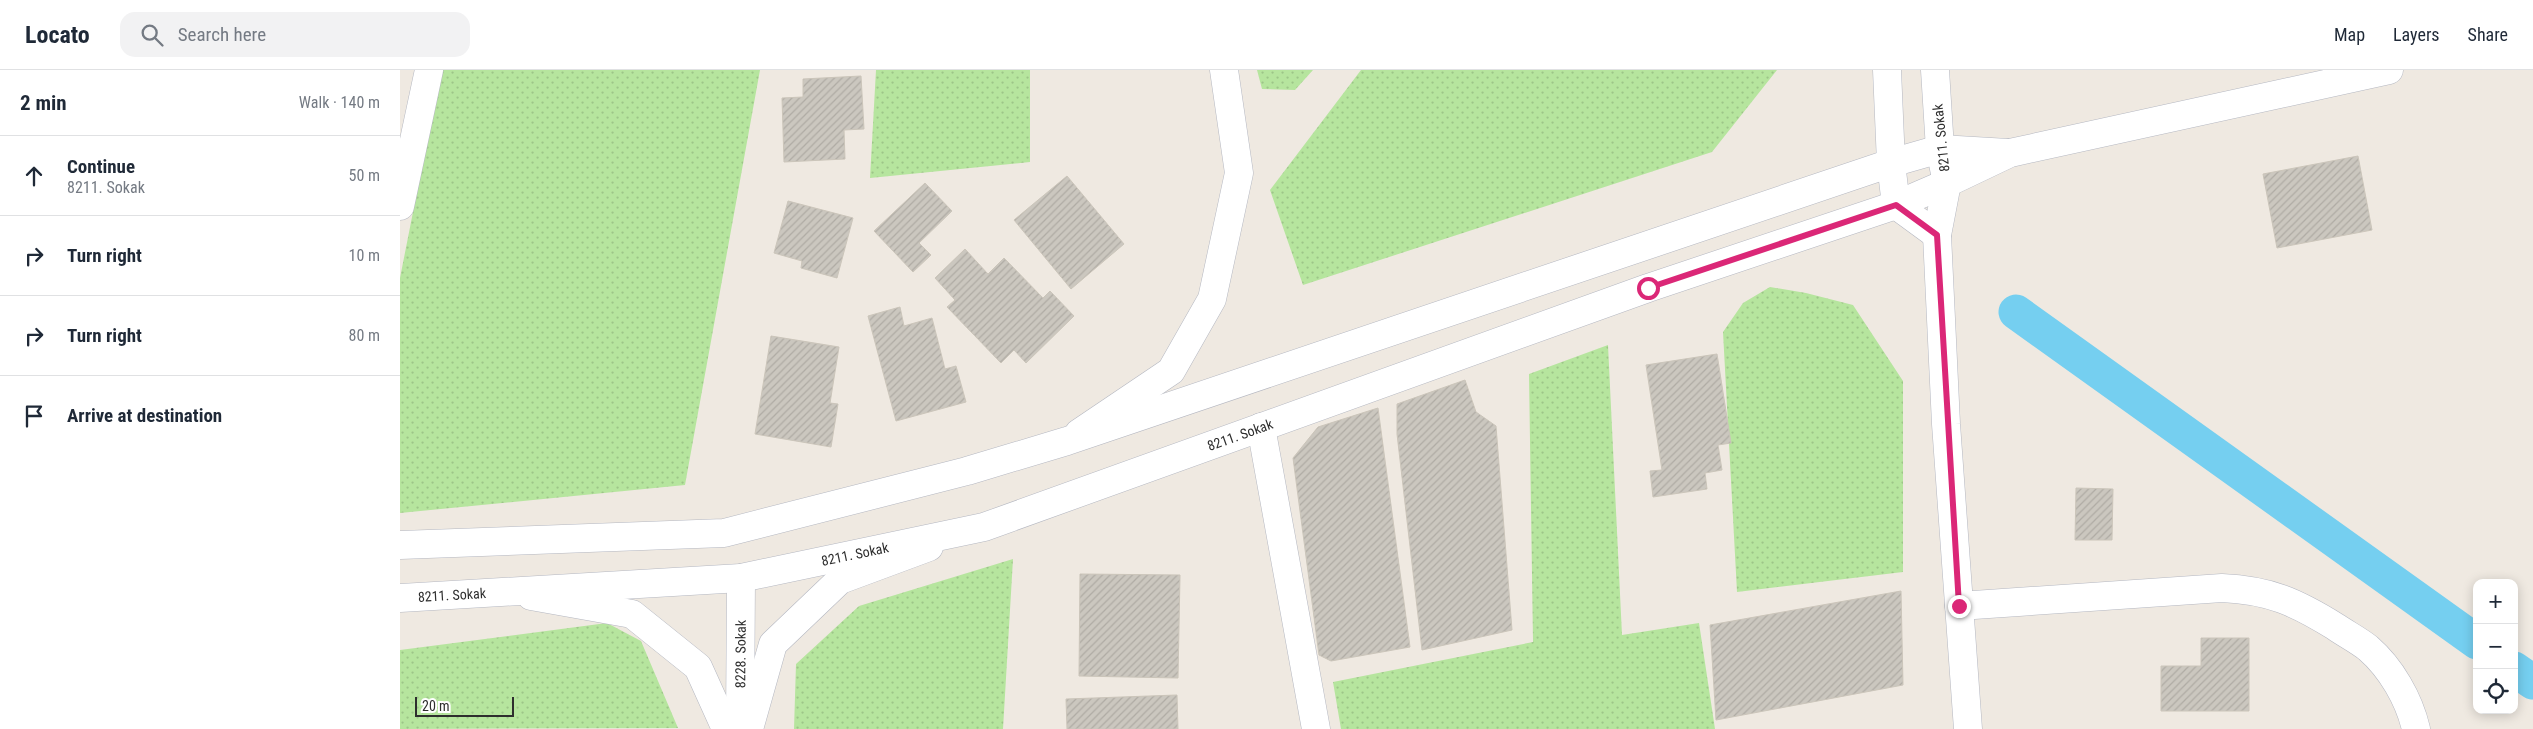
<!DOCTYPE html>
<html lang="en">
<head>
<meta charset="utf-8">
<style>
	:root { --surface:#fff; --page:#f2f2f3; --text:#1f2937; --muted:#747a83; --line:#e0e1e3 }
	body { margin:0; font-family:"Roboto Condensed",sans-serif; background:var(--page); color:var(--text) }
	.controls { position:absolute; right:15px; bottom:15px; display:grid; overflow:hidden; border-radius:10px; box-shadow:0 2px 12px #0003 }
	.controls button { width:45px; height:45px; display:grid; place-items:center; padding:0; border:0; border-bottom:1px solid var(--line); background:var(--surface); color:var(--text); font:25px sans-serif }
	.scale { position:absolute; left:15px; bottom:12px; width:99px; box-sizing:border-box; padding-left:5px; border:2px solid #2e2e2e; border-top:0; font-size:14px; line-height:18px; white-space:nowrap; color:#2e2e2e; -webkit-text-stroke:4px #fff; paint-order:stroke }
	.stop { position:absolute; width:15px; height:15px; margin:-11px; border:4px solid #db2777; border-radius:50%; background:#fff }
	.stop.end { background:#db2777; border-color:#fff; box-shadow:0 1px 5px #0008 }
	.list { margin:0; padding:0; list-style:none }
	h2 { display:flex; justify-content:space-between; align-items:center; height:65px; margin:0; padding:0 20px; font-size:21px }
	h2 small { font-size:16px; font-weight:400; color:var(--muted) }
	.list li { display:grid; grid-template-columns:32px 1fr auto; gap:15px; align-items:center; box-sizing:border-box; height:80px; padding:0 20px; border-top:1px solid var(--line) }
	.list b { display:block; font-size:19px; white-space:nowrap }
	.list p { margin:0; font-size:16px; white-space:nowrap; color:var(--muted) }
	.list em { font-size:16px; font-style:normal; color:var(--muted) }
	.icon { flex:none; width:28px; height:28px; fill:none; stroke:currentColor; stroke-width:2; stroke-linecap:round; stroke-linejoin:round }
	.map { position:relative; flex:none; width:2133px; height:659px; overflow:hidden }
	header { display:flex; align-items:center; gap:30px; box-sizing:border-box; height:70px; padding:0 25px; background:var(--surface); border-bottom:1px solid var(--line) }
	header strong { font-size:24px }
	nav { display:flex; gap:28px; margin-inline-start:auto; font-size:18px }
	.search { width:350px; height:45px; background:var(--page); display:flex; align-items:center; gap:12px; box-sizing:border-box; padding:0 18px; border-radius:15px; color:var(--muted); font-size:19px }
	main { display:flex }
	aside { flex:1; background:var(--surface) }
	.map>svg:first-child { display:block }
</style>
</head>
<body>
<header>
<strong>Locato</strong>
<div class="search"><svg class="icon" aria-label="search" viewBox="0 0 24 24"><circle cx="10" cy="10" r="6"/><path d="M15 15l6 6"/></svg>Search here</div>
<nav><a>Map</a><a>Layers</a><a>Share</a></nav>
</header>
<main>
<aside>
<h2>2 min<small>Walk · 140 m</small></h2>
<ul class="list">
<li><svg class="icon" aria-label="ahead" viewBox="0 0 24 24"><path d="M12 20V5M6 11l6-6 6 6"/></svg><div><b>Continue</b><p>8211. Sokak</p></div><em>50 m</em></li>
<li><svg class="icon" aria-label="right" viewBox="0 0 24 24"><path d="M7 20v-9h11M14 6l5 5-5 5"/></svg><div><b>Turn right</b></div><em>10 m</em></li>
<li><svg class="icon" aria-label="right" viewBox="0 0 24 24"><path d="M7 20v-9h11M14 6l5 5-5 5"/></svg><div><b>Turn right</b></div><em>80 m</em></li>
<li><svg class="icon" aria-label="arrive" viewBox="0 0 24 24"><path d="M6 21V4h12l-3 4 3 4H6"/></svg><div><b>Arrive at destination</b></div></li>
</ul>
</aside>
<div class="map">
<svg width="2133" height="659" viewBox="0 0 2133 659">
	<defs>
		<pattern id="grass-dots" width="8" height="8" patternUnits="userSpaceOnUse" patternTransform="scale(1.25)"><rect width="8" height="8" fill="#b6e59e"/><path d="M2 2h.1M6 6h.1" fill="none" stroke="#9dc588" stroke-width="1.8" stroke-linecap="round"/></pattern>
		<pattern id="building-hatch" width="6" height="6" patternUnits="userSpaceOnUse" patternTransform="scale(1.25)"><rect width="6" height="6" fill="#cbc7bf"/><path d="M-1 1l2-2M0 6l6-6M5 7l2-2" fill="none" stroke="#afaba4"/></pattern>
	</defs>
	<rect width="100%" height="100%" fill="#efe9e1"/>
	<path fill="url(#grass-dots)" d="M41,0H360L285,415L0,443V208Z
		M476,0H630V92L470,108Z
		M857,0H913L895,20L862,19Z
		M961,0H1377L1312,82L903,215L870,120Z
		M1370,217L1406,223L1453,235L1503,311V502L1337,522L1323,262L1343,233Z
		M1208,275L1222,565L1299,553L1315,659H941L933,612L1133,572L1129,304Z
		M613,489L603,659H394L396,594L459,536Z
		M207,553L241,571L278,658L0,659V580Z"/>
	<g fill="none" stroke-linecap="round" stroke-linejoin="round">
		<path stroke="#75cff0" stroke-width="35" d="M1616,242L2077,572
			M2114,599L2133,612"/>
	</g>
	<path fill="url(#building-hatch)" stroke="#cbc5ba" d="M461,6L464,59L444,60L445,89L384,92L382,28L403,27V9Z
		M1958,86L1972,160L1877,178L1863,104Z
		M667,106L724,174L671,219L614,150Z
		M525,113L552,141L519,173L531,185L513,202L474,161Z
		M388,131L453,148L437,208L401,198L402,191L374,183Z
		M565,179L588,204L604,188L643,228L650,221L674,246L626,293L614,280L601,293L547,237L555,230L535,208Z
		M500,237L504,256L532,248L545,299L556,296L566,332L496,351L468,246Z
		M371,266L439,277L430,333L438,334L431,377L355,364Z
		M1317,284L1331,373L1318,375L1322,400L1305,403L1307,419L1253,427L1250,401L1262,400L1246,295Z
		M1065,310L1076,342L1096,356L1112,560L1022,580L997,364V334Z
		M978,338L1010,577L931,591L919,585L893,388L918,357Z
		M1676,418L1713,419L1712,470H1675Z
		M680,504L780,505L778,608L679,606Z
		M1501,521L1503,615L1316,650L1310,555Z
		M1801,568H1849V641H1761V596H1801Z
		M777,625L778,659H667L666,629Z"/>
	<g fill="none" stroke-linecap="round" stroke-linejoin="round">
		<defs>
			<g id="minor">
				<path d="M1540,79L1608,83"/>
				<path d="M1496,135L1537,165"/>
				<path d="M0,136L29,0"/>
				<path d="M861,357L916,659"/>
				<path d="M679,363L771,301L812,229L839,103L824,0"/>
				<path d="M131,526L232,544L298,597L326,659"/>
				<path d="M1559,536L1822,518C1869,520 1896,532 1936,557C1946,564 1958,570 1968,578C1991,598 2009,629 2016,659"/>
				<path id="s1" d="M340,656L341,508"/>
				<path d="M349,659L373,574L440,510L529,477"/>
				<path d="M1568,659L1546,354L1537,165L1547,113L1610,83L1989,0"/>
			</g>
			<g id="tertiary">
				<path d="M1487,0L1491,93L1496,135"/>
				<path d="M0,475L324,463L567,401L667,371L1491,93L1540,79"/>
				<path id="s2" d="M0,528L341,508L584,457L1248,218L1496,135L1547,113L1540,79L1535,0"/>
			</g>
		</defs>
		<use href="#minor" stroke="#b4b7c1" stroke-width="29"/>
		<use href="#tertiary" stroke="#b4b7c1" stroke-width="29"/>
		<use href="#minor" stroke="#fff" stroke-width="28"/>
		<use href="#tertiary" stroke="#fff" stroke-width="28"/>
	</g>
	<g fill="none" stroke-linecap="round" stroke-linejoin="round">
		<path stroke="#db2777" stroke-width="6" d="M1248,218L1496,135L1537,165L1559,536"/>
	</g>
	<g text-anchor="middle" stroke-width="4.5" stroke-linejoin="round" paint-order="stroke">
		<g font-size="14" fill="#2e2e2e" stroke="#fff">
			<text transform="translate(1541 68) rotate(-96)" y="5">8211. Sokak</text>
			<text dy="5" stroke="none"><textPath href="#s2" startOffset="862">8211. Sokak</textPath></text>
			<text dy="5" stroke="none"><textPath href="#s2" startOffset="458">8211. Sokak</textPath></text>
			<text dy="5" stroke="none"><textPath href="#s2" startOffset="52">8211. Sokak</textPath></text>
			<text dy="5" stroke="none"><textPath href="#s1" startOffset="72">8228. Sokak</textPath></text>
		</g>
	</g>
</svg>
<div class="controls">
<button>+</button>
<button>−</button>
<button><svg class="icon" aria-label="locate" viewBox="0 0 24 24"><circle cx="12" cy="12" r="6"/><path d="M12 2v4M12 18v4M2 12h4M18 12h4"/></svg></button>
</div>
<div class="scale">20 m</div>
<div class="stop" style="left:1248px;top:218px"></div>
<div class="stop end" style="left:1559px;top:536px"></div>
</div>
</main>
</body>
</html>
